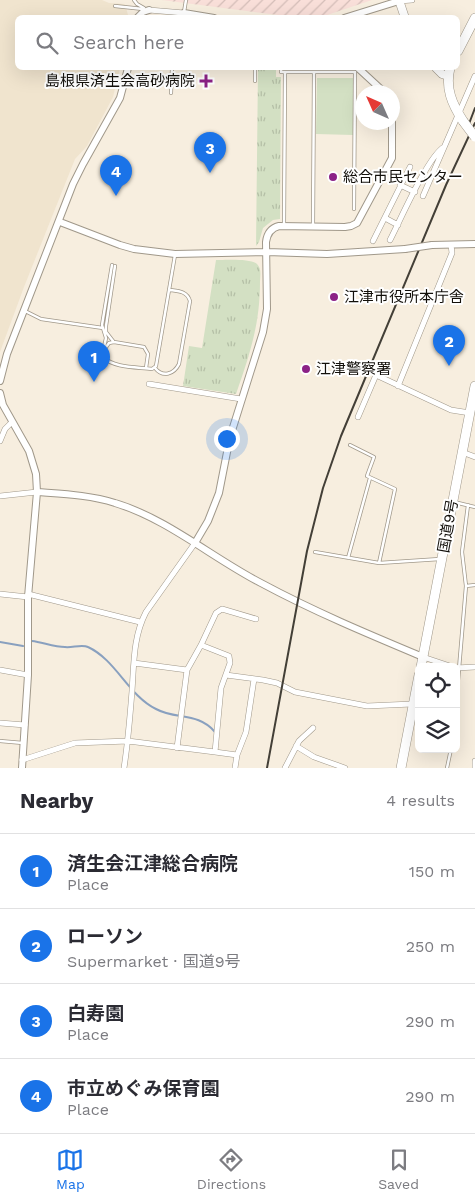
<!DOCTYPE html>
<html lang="en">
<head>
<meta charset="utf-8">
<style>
	:root { --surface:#fff; --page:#f7f7f7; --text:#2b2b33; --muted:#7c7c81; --line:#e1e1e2; --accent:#1a73e8 }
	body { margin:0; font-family:"Work Sans","Noto Sans JP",sans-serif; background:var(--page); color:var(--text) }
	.controls { position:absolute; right:15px; bottom:15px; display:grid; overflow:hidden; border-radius:8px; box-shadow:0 5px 20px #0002 }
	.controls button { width:45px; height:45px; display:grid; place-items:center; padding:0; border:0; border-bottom:1px solid var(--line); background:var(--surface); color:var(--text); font:25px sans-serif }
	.compass { position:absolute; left:355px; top:85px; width:45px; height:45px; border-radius:50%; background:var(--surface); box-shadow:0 5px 20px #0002; rotate:315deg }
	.you { position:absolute; left:226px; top:438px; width:18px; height:18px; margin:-12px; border:4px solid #fff; border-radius:50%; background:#1a73e8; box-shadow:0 0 0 8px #1a73e833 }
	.badge { display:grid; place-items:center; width:32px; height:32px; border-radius:50%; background:var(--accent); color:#fff; font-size:16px; font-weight:700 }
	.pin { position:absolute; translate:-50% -41px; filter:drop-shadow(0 1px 2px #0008) }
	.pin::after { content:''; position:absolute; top:26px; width:18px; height:15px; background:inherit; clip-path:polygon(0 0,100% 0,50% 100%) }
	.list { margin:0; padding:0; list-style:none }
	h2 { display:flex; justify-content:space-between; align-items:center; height:65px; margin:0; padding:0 20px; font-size:21px }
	h2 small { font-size:16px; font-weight:400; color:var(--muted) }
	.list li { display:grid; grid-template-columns:32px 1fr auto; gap:15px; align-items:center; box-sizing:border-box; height:75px; padding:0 20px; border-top:1px solid var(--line) }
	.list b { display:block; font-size:19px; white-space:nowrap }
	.list p { margin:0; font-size:16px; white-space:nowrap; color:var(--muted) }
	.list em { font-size:16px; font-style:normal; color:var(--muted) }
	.icon { flex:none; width:28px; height:28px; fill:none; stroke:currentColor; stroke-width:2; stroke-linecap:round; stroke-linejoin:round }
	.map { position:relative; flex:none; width:475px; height:768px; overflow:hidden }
	.search { position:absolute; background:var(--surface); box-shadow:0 5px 20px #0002; left:15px; right:15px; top:15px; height:55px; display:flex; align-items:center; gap:12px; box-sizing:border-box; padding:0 18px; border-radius:8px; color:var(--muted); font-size:19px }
	.sheet { height:365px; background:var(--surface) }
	nav { display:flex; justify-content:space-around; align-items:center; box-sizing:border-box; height:70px; border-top:1px solid var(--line); background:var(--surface); font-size:14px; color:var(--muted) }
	nav a { display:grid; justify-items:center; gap:2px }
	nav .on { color:var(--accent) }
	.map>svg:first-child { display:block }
</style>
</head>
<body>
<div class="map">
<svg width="475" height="768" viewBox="0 0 475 768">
	<defs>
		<pattern id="industrial-furrows" width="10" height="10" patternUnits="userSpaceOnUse" patternTransform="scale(1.25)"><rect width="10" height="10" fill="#f9dfd9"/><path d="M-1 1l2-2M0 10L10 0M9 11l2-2" fill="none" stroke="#d5beb9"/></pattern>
		<pattern id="park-tufts" width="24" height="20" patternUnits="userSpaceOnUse" patternTransform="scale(1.25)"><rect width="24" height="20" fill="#d3e0c3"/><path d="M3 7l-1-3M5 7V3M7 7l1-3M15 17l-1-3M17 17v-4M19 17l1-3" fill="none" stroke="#b4bfa6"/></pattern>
	</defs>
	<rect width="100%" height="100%" fill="#f7eedf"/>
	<path fill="url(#industrial-furrows)" d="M162,0H372L318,18L278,15Z"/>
	<path fill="#f0e4ce" d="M0,0H102L109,3L125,4L128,15L127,17L18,18V68H120L113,97L87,146L75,159L24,287L0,352Z"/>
	<path fill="#d3e0c3" d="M317,78H354L353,135L316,134Z"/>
	<path fill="url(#park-tufts)" d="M258,68H276V77H281L280,219L273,220L263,228L259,242L256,246Z
		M216,260C224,260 251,258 257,264C262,269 260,276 260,282C260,324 250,354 236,394L183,386L189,346L202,348Z"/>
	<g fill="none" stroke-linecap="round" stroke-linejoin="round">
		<path stroke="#89a0bf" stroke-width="2" d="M32,641C42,642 54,647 65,647C72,648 82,644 88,647C116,660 128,695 156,709C176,720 198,712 215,732
			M0,642L23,646"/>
		<defs>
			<path id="service" d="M134,0L137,4L144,8
				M115,6L143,9
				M184,12L186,0
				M281,68V72H285L284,224
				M285,72H355L354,209
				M255,81V68
				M171,93L172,68
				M313,225L314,72
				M25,311L41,319L103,328
				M113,341L106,332V326L115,266
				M104,347L106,338L102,325L112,265
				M146,368L148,354L144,347L114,342L109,343L104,350V357C112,368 139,367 152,369L156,366L175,255
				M155,368C163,378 174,374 179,364L190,301C187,291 178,291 170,290
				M350,445L374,457L367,476L395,489L379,563
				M454,502L475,507
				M315,552L379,563L440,559
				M348,558L370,478
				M466,586L475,585
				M456,704L466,586L462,552L468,505
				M0,741L23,743
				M447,768L451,749"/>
			<path id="minor" d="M399,1L412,0
				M149,10L184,13
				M400,185L415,192
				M423,196L475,76
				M385,218L398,225
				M390,240C400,221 428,156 444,147
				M373,241L410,167
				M149,384L241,399
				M398,386L452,253L451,245
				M358,417L376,375L451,410L470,413
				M0,441L5,429L12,422
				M462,452L475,457
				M0,496L37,492
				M0,594L28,597
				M28,594L140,622
				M201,645L216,613L222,609L256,619
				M423,657L453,667
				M456,668L475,667
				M0,670L28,675
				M226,675L263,680L277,683L295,692L367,706L412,704
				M0,723L25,725
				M296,746L314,757L345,768
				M177,748L187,670
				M215,752L237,755L246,732L254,679
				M22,760L75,743L128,741L215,752L221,688L230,663L229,656L201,645L187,670L134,663
				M124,768C128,742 130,717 132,691C134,664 133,637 146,612L195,543
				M235,768L237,755
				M285,768L299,741L313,728
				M475,768V761"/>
			<path id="tertiary" d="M184,13L214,18
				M137,18L143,12L149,10
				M344,18L399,1
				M358,68L384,92
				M60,222L120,245L134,249L175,254L267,252L327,254L405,249
				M432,245L475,244
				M0,381L7,354L73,184L83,164L120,98L128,68
				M0,393L3,405L29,451L36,474L37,492L28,597V675L22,768
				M37,492C63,494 90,495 115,503C166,518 214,559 261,583C313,611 368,634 423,657
				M195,543L208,521L219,493L230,437L263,332L267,309L266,242C267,234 271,228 279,226L345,227L351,226L357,223L392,158V122"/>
			<path id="secondary" d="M399,0L405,18
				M436,68L442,74L448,76"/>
			<path id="trunk" d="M458,51L475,18
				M450,68C445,88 452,104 463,121
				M421,667L475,386
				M401,768L419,675"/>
		</defs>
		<use href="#service" stroke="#a0988a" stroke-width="4"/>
		<use href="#minor" stroke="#a0988a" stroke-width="6"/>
		<use href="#tertiary" stroke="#a0988a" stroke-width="8"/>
		<use href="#secondary" stroke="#a0988a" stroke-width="9"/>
		<use href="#trunk" stroke="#a0988a" stroke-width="10"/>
		<use href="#service" stroke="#fff" stroke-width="2.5"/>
		<use href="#minor" stroke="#fff" stroke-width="5"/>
		<use href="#tertiary" stroke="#fff" stroke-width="6"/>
		<use href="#secondary" stroke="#fff" stroke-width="8"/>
		<use href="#trunk" stroke="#fff" stroke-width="9"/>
		<path stroke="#433f37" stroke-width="2" d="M467,129L475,108
			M267,768L307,551L323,488L341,436L446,185L475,123"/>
		<defs>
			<path id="tertiary-bridge" d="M405,249L432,245"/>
			<path id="trunk-bridge" d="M463,121L475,137"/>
		</defs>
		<use href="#tertiary-bridge" stroke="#a0988a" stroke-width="8" stroke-linecap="butt"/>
		<use href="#trunk-bridge" stroke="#a0988a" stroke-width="10" stroke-linecap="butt"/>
		<use href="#tertiary-bridge" stroke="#fff" stroke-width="6"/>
		<use href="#trunk-bridge" stroke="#fff" stroke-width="9"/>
	</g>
	<g fill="#8c2287" stroke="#fff" stroke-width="2">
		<path d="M203.5 73.5h5v5h5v5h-5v5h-5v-5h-5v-5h5z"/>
		<circle cx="333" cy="177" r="5"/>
		<circle cx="334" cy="297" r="5"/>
		<circle cx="306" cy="369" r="5"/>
	</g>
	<g text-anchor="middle" stroke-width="4" stroke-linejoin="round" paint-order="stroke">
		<g font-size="15" fill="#13100b" stroke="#fff" text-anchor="start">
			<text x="195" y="86" text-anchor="end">島根県済生会高砂病院</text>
			<text x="343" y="182">総合市民センター</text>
			<text x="344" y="302">江津市役所本庁舎</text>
			<text x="316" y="374">江津警察署</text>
		</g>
		<g font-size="15" fill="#13100b" stroke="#fff">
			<text transform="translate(448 526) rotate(-80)" y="5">国道9号</text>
		</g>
	</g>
</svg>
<div class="controls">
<button><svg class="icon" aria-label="locate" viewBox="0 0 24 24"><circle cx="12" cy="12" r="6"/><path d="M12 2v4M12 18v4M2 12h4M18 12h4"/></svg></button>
<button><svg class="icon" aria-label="layers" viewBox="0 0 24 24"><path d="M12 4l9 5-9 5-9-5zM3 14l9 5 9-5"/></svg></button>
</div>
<svg class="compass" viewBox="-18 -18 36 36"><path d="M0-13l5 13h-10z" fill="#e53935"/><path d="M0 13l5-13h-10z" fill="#7c7c81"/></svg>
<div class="you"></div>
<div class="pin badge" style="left:94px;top:382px">1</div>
<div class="pin badge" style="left:449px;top:366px">2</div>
<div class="pin badge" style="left:210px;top:173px">3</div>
<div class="pin badge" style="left:116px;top:196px">4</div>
<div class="search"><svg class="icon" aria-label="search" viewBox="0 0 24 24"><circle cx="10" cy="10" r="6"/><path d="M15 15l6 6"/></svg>Search here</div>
</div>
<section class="sheet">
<h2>Nearby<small>4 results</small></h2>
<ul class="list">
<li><span class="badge">1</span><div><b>済生会江津総合病院</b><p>Place</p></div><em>150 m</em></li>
<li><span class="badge">2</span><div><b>ローソン</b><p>Supermarket · 国道9号</p></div><em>250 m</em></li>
<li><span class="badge">3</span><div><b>白寿園</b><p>Place</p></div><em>290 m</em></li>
<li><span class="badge">4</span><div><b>市立めぐみ保育園</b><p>Place</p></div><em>290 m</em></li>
</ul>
</section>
<nav>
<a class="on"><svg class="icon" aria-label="map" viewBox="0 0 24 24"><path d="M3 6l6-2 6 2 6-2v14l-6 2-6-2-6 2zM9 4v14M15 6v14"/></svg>Map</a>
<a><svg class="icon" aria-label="directions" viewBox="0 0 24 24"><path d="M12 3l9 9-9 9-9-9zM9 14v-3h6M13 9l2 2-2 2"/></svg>Directions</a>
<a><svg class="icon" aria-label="saved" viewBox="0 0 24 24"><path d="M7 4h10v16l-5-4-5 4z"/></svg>Saved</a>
</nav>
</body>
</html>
